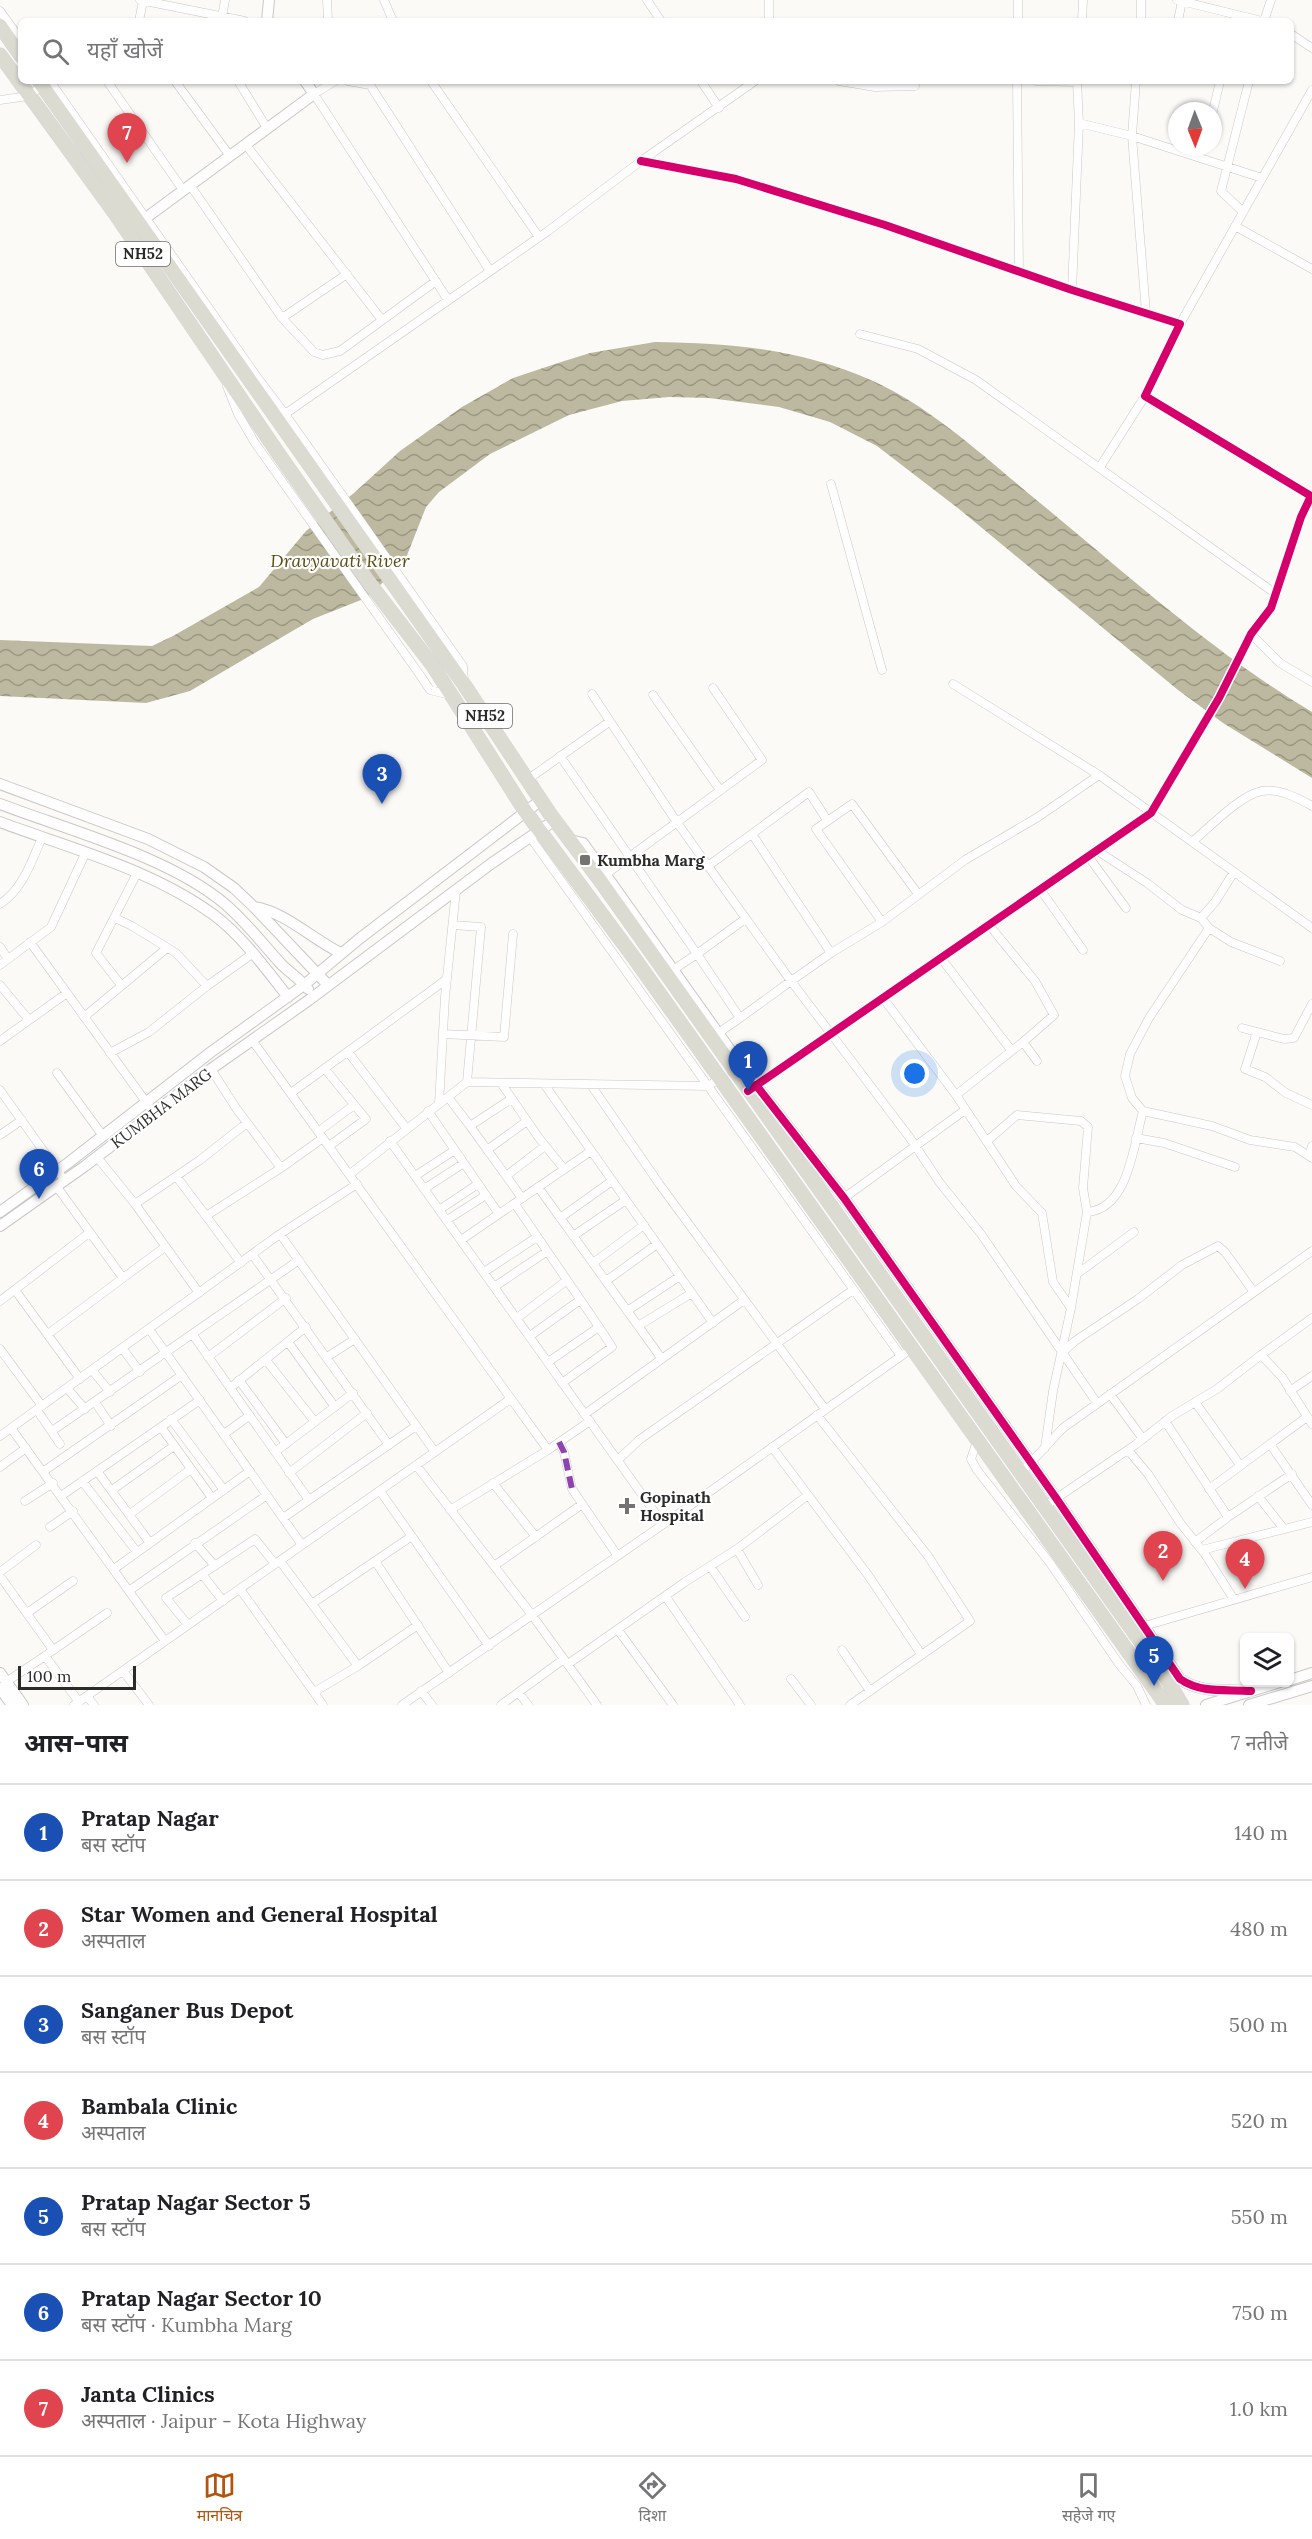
<!DOCTYPE html>
<html lang="hi">
<head>
<meta charset="utf-8">
<style>
	:root { --surface:#fff; --page:#f6f6f6; --text:#202124; --muted:#757577; --line:#e0e0e0; --accent:#b45309 }
	body { margin:0; font-family:Lora,"Noto Sans Devanagari",serif; background:var(--page); color:var(--text) }
	.controls { position:absolute; right:18px; bottom:18px; display:grid; overflow:hidden; border-radius:9px; box-shadow:0 2px 4px #0004 }
	.controls button { width:54px; height:54px; display:grid; place-items:center; padding:0; border:0; border-bottom:2px solid var(--line); background:var(--surface); color:var(--text); font:30px sans-serif }
	.compass { position:absolute; left:1168px; top:102px; width:54px; height:54px; border-radius:50%; background:var(--surface); box-shadow:0 2px 4px #0004; rotate:179deg }
	.scale { position:absolute; left:18px; bottom:15px; width:118px; box-sizing:border-box; padding-left:6px; border:3px solid #2b2b29; border-top:0; font-size:16px; line-height:21px; white-space:nowrap; color:#2b2b29; -webkit-text-stroke:4px #fff; paint-order:stroke }
	.you { position:absolute; left:915px; top:1074px; width:21px; height:21px; margin:-15px; border:4px solid #fff; border-radius:50%; background:#1a73e8; box-shadow:0 0 0 9px #1a73e833 }
	.badge { display:grid; place-items:center; width:39px; height:39px; border-radius:50%; background:var(--accent); color:#fff; font-size:20px; font-weight:700 }
	.pin { position:absolute; translate:-50% -50px; filter:drop-shadow(0 2px 3px #0008) }
	.pin::after { content:''; position:absolute; top:32px; width:21px; height:18px; background:inherit; clip-path:polygon(0 0,100% 0,50% 100%) }
	.list { margin:0; padding:0; list-style:none }
	h2 { display:flex; justify-content:space-between; align-items:center; height:78px; margin:0; padding:0 24px; font-size:26px }
	h2 small { font-size:20px; font-weight:400; color:var(--muted) }
	.list li { display:grid; grid-template-columns:39px 1fr auto; gap:18px; align-items:center; box-sizing:border-box; height:96px; padding:0 24px; border-top:2px solid var(--line) }
	.list b { display:block; font-size:22px; white-space:nowrap }
	.list p { margin:0; font-size:20px; white-space:nowrap; color:var(--muted) }
	.list em { font-size:20px; font-style:normal; color:var(--muted) }
	.icon { flex:none; width:33px; height:33px; fill:none; stroke:currentColor; stroke-width:2; stroke-linecap:round; stroke-linejoin:round }
	.map { position:relative; flex:none; width:1312px; height:1705px; overflow:hidden }
	.search { position:absolute; background:var(--surface); box-shadow:0 2px 4px #0004; left:18px; right:18px; top:18px; height:66px; display:flex; align-items:center; gap:15px; box-sizing:border-box; padding:0 21px; border-radius:9px; color:var(--muted); font-size:22px }
	.sheet { height:750px; background:var(--surface) }
	nav { display:flex; justify-content:space-around; align-items:center; box-sizing:border-box; height:84px; border-top:2px solid var(--line); background:var(--surface); font-size:16px; color:var(--muted) }
	nav a { display:grid; justify-items:center; gap:3px }
	nav .on { color:var(--accent) }
	.map>svg:first-child { display:block }
</style>
</head>
<body>
<div class="map">
<svg width="1312" height="1705" viewBox="0 0 1312 1705">
	<defs>
		<pattern id="water-waves" width="16" height="10" patternUnits="userSpaceOnUse" patternTransform="scale(1.5)"><rect width="16" height="10" fill="#bdb9a0"/><path d="M0 5q4-4 8 0t8 0" fill="none" stroke="#9a9782"/></pattern>
	</defs>
	<rect width="100%" height="100%" fill="#fbfaf7"/>
	<path fill="url(#water-waves)" d="M655,342C733,343 801,349 873,381C930,407 980,453 1028,493C1120,568 1210,651 1312,712V778L1223,723L1178,690L959,509L877,446L830,422L779,407L709,398L669,397L622,401L569,415L490,454L439,492L426,507L404,563L366,598L313,619L190,691L146,703L0,696V640L152,646L173,636L259,587L306,531L354,493L400,451L462,407L513,378L558,363L590,353Z"/>
	<g fill="none" stroke-linecap="round" stroke-linejoin="round">
		<defs>
			<path id="street" d="M140,0L245,21
				M327,0L328,21
				M384,0L393,21
				M647,0L661,21
				M1177,0L1262,21
				M0,11L21,40
				M222,17L225,0
				M139,21L143,1
				M769,21V0
				M1018,21V0
				M1082,21L1083,0
				M1141,21V0
				M1178,21L1182,1
				M1264,21L1271,0
				M1291,34L1312,48
				M50,81L257,377
				M107,81L183,190
				M175,81L230,156
				M238,81L267,128
				M335,81L314,94L448,300
				M348,81L370,85L490,271
				M431,81L539,237
				M701,81L719,108
				M839,81L875,87L915,86
				M1017,81L1019,272
				M1036,81L1077,82
				M1136,81L1132,136L1146,313
				M0,100L28,96L45,84
				M1213,111L1220,81
				M1079,123L1132,136L1262,178
				M246,145L382,320
				M641,161L736,179L885,225L1072,290L1180,324L1145,396L1311,496L1301,517L1271,608L1251,634L1219,698L1151,813L753,1088
				M190,185L282,318
				M1243,212L1221,191L1249,81
				M1235,226L1312,269
				M347,274L282,318L314,352L323,355L340,351L436,281
				M1072,290L1079,123L1077,81
				M1180,324L1312,90
				M860,334L918,349L976,380L1276,594
				M248,380L257,377L285,414L463,666L464,681
				M227,386L238,414L255,443L420,675L430,690L450,695
				M285,414L548,231L641,161L755,81
				M1100,467L1145,396
				M831,484L882,670
				M1251,634L1280,663L1312,682
				M953,684L1099,775L1312,928
				M592,694L676,821L708,866L809,792L827,820
				M653,695L720,790
				M560,756L697,954L745,919
				M527,780L609,722
				M752,834L831,953
				M530,837L901,1356
				M1192,842C1210,827 1240,795 1262,791C1279,788 1298,798 1312,806
				M1096,850L1147,883L1182,910L1201,918
				M1088,856L1126,908
				M708,866L791,981L831,953L882,922L965,860L1038,817L1099,775
				M1234,872L1215,902L1201,918L1209,928L1149,1018L1130,1054L1125,1076L1132,1098L1143,1111L1212,1126L1250,1140L1295,1147L1312,1158
				M602,877L762,760L713,688
				M1040,889L1083,950
				M0,904C23,889 31,862 42,838
				M115,918L132,926L176,953L207,986
				M882,922L816,829L852,804L918,894
				M453,925L481,927L467,1082
				M989,925L1035,981L1054,1015L1023,1042L1037,1061
				M1209,928L1231,942L1280,961
				M30,942L154,1113
				M0,947L8,959
				M941,958L1011,1050
				M0,965L51,927L85,854
				M670,972L697,954L740,1018L791,981L910,1138L940,1183L981,1234L1097,1403
				M0,985L29,1020
				M121,985L96,953L137,873
				M883,998L956,1095L1016,1186L1042,1213L1053,1282L1071,1308
				M84,1017L167,948
				M1242,1028L1284,1039L1294,1038L1312,1004
				M1257,1032L1245,1069L1265,1077L1286,1093L1312,1105
				M443,1034L504,1037L513,934
				M714,1036L740,1018
				M252,1040L548,1450
				M0,1041L67,993
				M348,1052L406,1128
				M110,1053L149,1032L207,986L252,954
				M211,1069L236,1108L281,1168L206,1216L241,1263
				M325,1069L366,1119L329,1146
				M57,1073L103,1136
				M501,1083L539,1138L564,1169
				M544,1084L713,1323
				M591,1085L660,1185L825,1409
				M0,1090L65,1181
				M291,1093L447,979
				M956,1095L1023,1042
				M448,1097L470,1126
				M511,1099L470,1126L522,1198
				M439,1104L445,997L456,890
				M428,1111L499,1214
				M319,1131L354,1105
				M0,1135L22,1120
				M1136,1138L1164,1143L1235,1167
				M390,1141L663,1524
				M987,1141L1017,1115L1081,1121L1088,1127L1083,1188L1087,1212L1071,1308L1053,1391L1045,1448
				M487,1150L527,1121
				M1309,1156L1312,1146
				M97,1157L135,1204L200,1160L247,1123
				M281,1168L323,1138
				M350,1174L467,1082L708,1086L719,1079
				M176,1176L206,1216
				M415,1176L455,1150
				M506,1176L545,1146
				M57,1187L123,1278L165,1247
				M538,1187L662,1359
				M424,1189L464,1163
				M844,1198L965,1110
				M135,1204L199,1293
				M515,1204L599,1327L548,1362
				M439,1210L478,1184
				M1087,1212C1129,1209 1134,1143 1143,1111
				M560,1218L612,1181
				M447,1220L486,1195
				M280,1234L435,1452
				M573,1236L626,1200
				M461,1240L591,1151
				M252,1254L389,1445
				M593,1263L644,1225
				M484,1272L537,1237
				M1077,1274L1134,1232
				M606,1281L657,1244
				M494,1287L546,1252
				M15,1290L80,1379
				M0,1301L89,1233
				M627,1311L680,1276
				M517,1318L566,1281
				M638,1326L692,1293
				M149,1329L302,1545
				M48,1334L123,1278
				M193,1335L309,1500
				M530,1336L580,1300
				M288,1342L335,1407
				M122,1348L140,1372
				M0,1349L42,1406
				M1063,1352L1075,1341L1138,1299L1182,1265L1218,1246L1225,1252L1253,1291
				M1261,1355L1312,1318
				M208,1357L286,1298
				M327,1357L355,1339
				M266,1360L315,1422
				M92,1370L110,1392
				M239,1380L286,1444
				M562,1383L612,1347L599,1327
				M67,1388L85,1409
				M230,1388L306,1327
				M1290,1391L1312,1376
				M1110,1394L1143,1439
				M95,1402L111,1426
				M1195,1402L1240,1465
				M37,1410L60,1444
				M585,1414L744,1300
				M817,1415L928,1556L970,1621L850,1705
				M171,1419L224,1490
				M1165,1421L1228,1517
				M161,1427L212,1498
				M11,1428L165,1641
				M52,1431L299,1260
				M224,1434L249,1416
				M0,1436L280,1234L357,1184
				M977,1441L971,1459L977,1470L1050,1563L1119,1664L1137,1686L1146,1705
				M559,1442L564,1452L572,1489L617,1555
				M1270,1444L1307,1417
				M772,1447L868,1575L921,1654
				M1128,1450L1148,1474L1181,1524L1205,1554L1233,1598
				M275,1452L353,1393
				M618,1460L639,1440L853,1290
				M416,1465L532,1615L597,1705
				M0,1467L26,1448
				M44,1471L182,1375
				M97,1471L150,1543
				M289,1473L367,1413
				M1021,1473L1063,1428L1312,1251
				M82,1481L137,1552
				M493,1483L536,1537
				M1209,1489L1270,1444L1312,1505
				M112,1490L174,1446
				M380,1491L489,1646
				M61,1496L200,1400
				M1258,1496L1284,1529
				M25,1501L53,1483
				M1045,1506L1135,1445L1172,1416L1217,1389L1261,1355L1282,1377L1312,1424
				M450,1510L548,1450L590,1421
				M130,1514L191,1469
				M283,1518L416,1426
				M50,1527L73,1511
				M1195,1542L1228,1517L1292,1474
				M195,1543L215,1566
				M737,1549L758,1585
				M1202,1550L1312,1522
				M280,1561L358,1666
				M375,1561L449,1673
				M494,1566L581,1505
				M710,1566L745,1617
				M114,1569L250,1471
				M0,1572L36,1545
				M202,1574L223,1601
				M0,1576L53,1650
				M240,1589L323,1705
				M130,1590L267,1495
				M666,1597L740,1705
				M313,1603L412,1536
				M27,1613L73,1581
				M188,1625L166,1598L255,1539L275,1564
				M1141,1627L1312,1577
				M618,1630L673,1705
				M842,1650L870,1691
				M49,1653L107,1613
				M568,1664L685,1582L737,1549L808,1495
				M123,1671L149,1705
				M791,1679L811,1705
				M6,1682L45,1656L79,1702
				M421,1691L432,1705
				M314,1692L358,1666L418,1625
				M519,1693L528,1705
				M87,1696L94,1705
				M74,1705L509,1400
				M402,1705L681,1512L904,1354
				M501,1705L564,1659"/>
			<path id="secondary" d="M267,21L269,0
				M139,223L314,94L305,81
				M0,784L148,839L204,867L234,888L254,907L328,985
				M0,804C68,830 170,857 225,904C246,922 263,944 281,964C290,973 300,979 308,989
				M0,822C72,849 151,869 214,915C242,936 266,969 288,997
				M570,840L583,843L718,1033L735,1057L733,1071
				M254,907C286,912 313,940 341,953
				M756,1085L844,1198L1056,1498L1180,1679C1202,1694 1226,1689 1251,1691
				M0,1212L68,1163L211,1052L304,985L359,939L541,800
				M0,1226L85,1166L211,1069L309,1000L492,863L555,820
				M0,1673L23,1705
				M1290,1680L1312,1673
				M0,1688L12,1705
				M1206,1705L1280,1682
				M1249,1705L1312,1686"/>
			<path id="highway" d="M0,26L21,56
				M0,55L114,212L280,456L367,580L433,666L525,811L632,955L1166,1705
				M39,81L465,686L550,814L599,879L1165,1676L1182,1705"/>
		</defs>
		<use href="#street" stroke="#c9c8c6" stroke-width="9"/>
		<use href="#secondary" stroke="#c9c8c6" stroke-width="12"/>
		<use href="#highway" stroke="#d7d7d5" stroke-width="15"/>
		<use href="#street" stroke="#fefefe" stroke-width="8"/>
		<use href="#secondary" stroke="#fefefe" stroke-width="10"/>
		<use href="#highway" stroke="#dcdbd2" stroke-width="14"/>
		<path stroke="#8e44ad" stroke-width="6" stroke-dasharray="12 6" stroke-linecap="butt" d="M559,1442L564,1452L572,1489"/>
		<defs>
			<path id="cycleway" d="M641,161L736,179L885,225L1072,290L1180,324L1145,396L1311,496L1301,517L1271,608L1251,634L1219,698L1151,813L748,1091
				M756,1085L844,1198L1056,1498L1180,1679C1202,1694 1226,1689 1251,1691"/>
		</defs>
		<use href="#cycleway" stroke="#fff" stroke-width="11"/>
		<use href="#cycleway" stroke="#d6006c" stroke-width="8"/>
	</g>
	<g fill="#747371" stroke="#fff" stroke-width="2">
		<rect x="579" y="854" width="12" height="12" rx="3"/>
		<path d="M624 1497h6v6h6v6h-6v6h-6v-6h-6v-6h6z"/>
	</g>
	<g text-anchor="middle" stroke-width="4.5" stroke-linejoin="round" paint-order="stroke">
		<g fill="#fff" stroke="#6b6b69" stroke-width="1.5">
			<rect x="116" y="242" width="54" height="24" rx="4.5"/>
			<rect x="458" y="704" width="54" height="24" rx="4.5"/>
		</g>
		<g font-size="15" font-weight="bold" fill="#2b2b29">
			<text x="143" y="259">NH52</text>
			<text x="485" y="721">NH52</text>
		</g>
		<g font-size="16" font-weight="bold" fill="#2b2b29" stroke="#fff" text-anchor="start">
			<text x="597" y="866">Kumbha Marg</text>
			<text x="640" y="1503">Gopinath<tspan x="640" dy="18">Hospital</tspan></text>
		</g>
		<g font-size="16" fill="#2b2b29" stroke="#fff">
			<text transform="translate(161 1108) rotate(-37)" y="6">KUMBHA MARG</text>
		</g>
		<g font-size="18" font-style="italic" fill="#594e12" stroke="#fff">
			<text x="340" y="567">Dravyavati River</text>
		</g>
	</g>
</svg>
<div class="controls">
<button><svg class="icon" aria-label="layers" viewBox="0 0 24 24"><path d="M12 4l9 5-9 5-9-5zM3 14l9 5 9-5"/></svg></button>
</div>
<svg class="compass" viewBox="-18 -18 36 36"><path d="M0-13l5 13h-10z" fill="#e53935"/><path d="M0 13l5-13h-10z" fill="#757577"/></svg>
<div class="scale">100 m</div>
<div class="you"></div>
<div class="pin badge" style="left:748px;top:1091px;background:#1a4fb4">1</div>
<div class="pin badge" style="left:1163px;top:1581px;background:#e0444e">2</div>
<div class="pin badge" style="left:382px;top:804px;background:#1a4fb4">3</div>
<div class="pin badge" style="left:1245px;top:1589px;background:#e0444e">4</div>
<div class="pin badge" style="left:1154px;top:1686px;background:#1a4fb4">5</div>
<div class="pin badge" style="left:39px;top:1199px;background:#1a4fb4">6</div>
<div class="pin badge" style="left:127px;top:163px;background:#e0444e">7</div>
<div class="search"><svg class="icon" aria-label="search" viewBox="0 0 24 24"><circle cx="10" cy="10" r="6"/><path d="M15 15l6 6"/></svg>यहाँ खोजें</div>
</div>
<section class="sheet">
<h2>आस-पास<small>7 नतीजे</small></h2>
<ul class="list">
<li><span class="badge" style="background:#1a4fb4">1</span><div><b>Pratap Nagar</b><p>बस स्टॉप</p></div><em>140 m</em></li>
<li><span class="badge" style="background:#e0444e">2</span><div><b>Star Women and General Hospital</b><p>अस्पताल</p></div><em>480 m</em></li>
<li><span class="badge" style="background:#1a4fb4">3</span><div><b>Sanganer Bus Depot</b><p>बस स्टॉप</p></div><em>500 m</em></li>
<li><span class="badge" style="background:#e0444e">4</span><div><b>Bambala Clinic</b><p>अस्पताल</p></div><em>520 m</em></li>
<li><span class="badge" style="background:#1a4fb4">5</span><div><b>Pratap Nagar Sector 5</b><p>बस स्टॉप</p></div><em>550 m</em></li>
<li><span class="badge" style="background:#1a4fb4">6</span><div><b>Pratap Nagar Sector 10</b><p>बस स्टॉप · Kumbha Marg</p></div><em>750 m</em></li>
<li><span class="badge" style="background:#e0444e">7</span><div><b>Janta Clinics</b><p>अस्पताल · Jaipur - Kota Highway</p></div><em>1.0 km</em></li>
</ul>
</section>
<nav>
<a class="on"><svg class="icon" aria-label="map" viewBox="0 0 24 24"><path d="M3 6l6-2 6 2 6-2v14l-6 2-6-2-6 2zM9 4v14M15 6v14"/></svg>मानचित्र</a>
<a><svg class="icon" aria-label="directions" viewBox="0 0 24 24"><path d="M12 3l9 9-9 9-9-9zM9 14v-3h6M13 9l2 2-2 2"/></svg>दिशा</a>
<a><svg class="icon" aria-label="saved" viewBox="0 0 24 24"><path d="M7 4h10v16l-5-4-5 4z"/></svg>सहेजे गए</a>
</nav>
</body>
</html>
